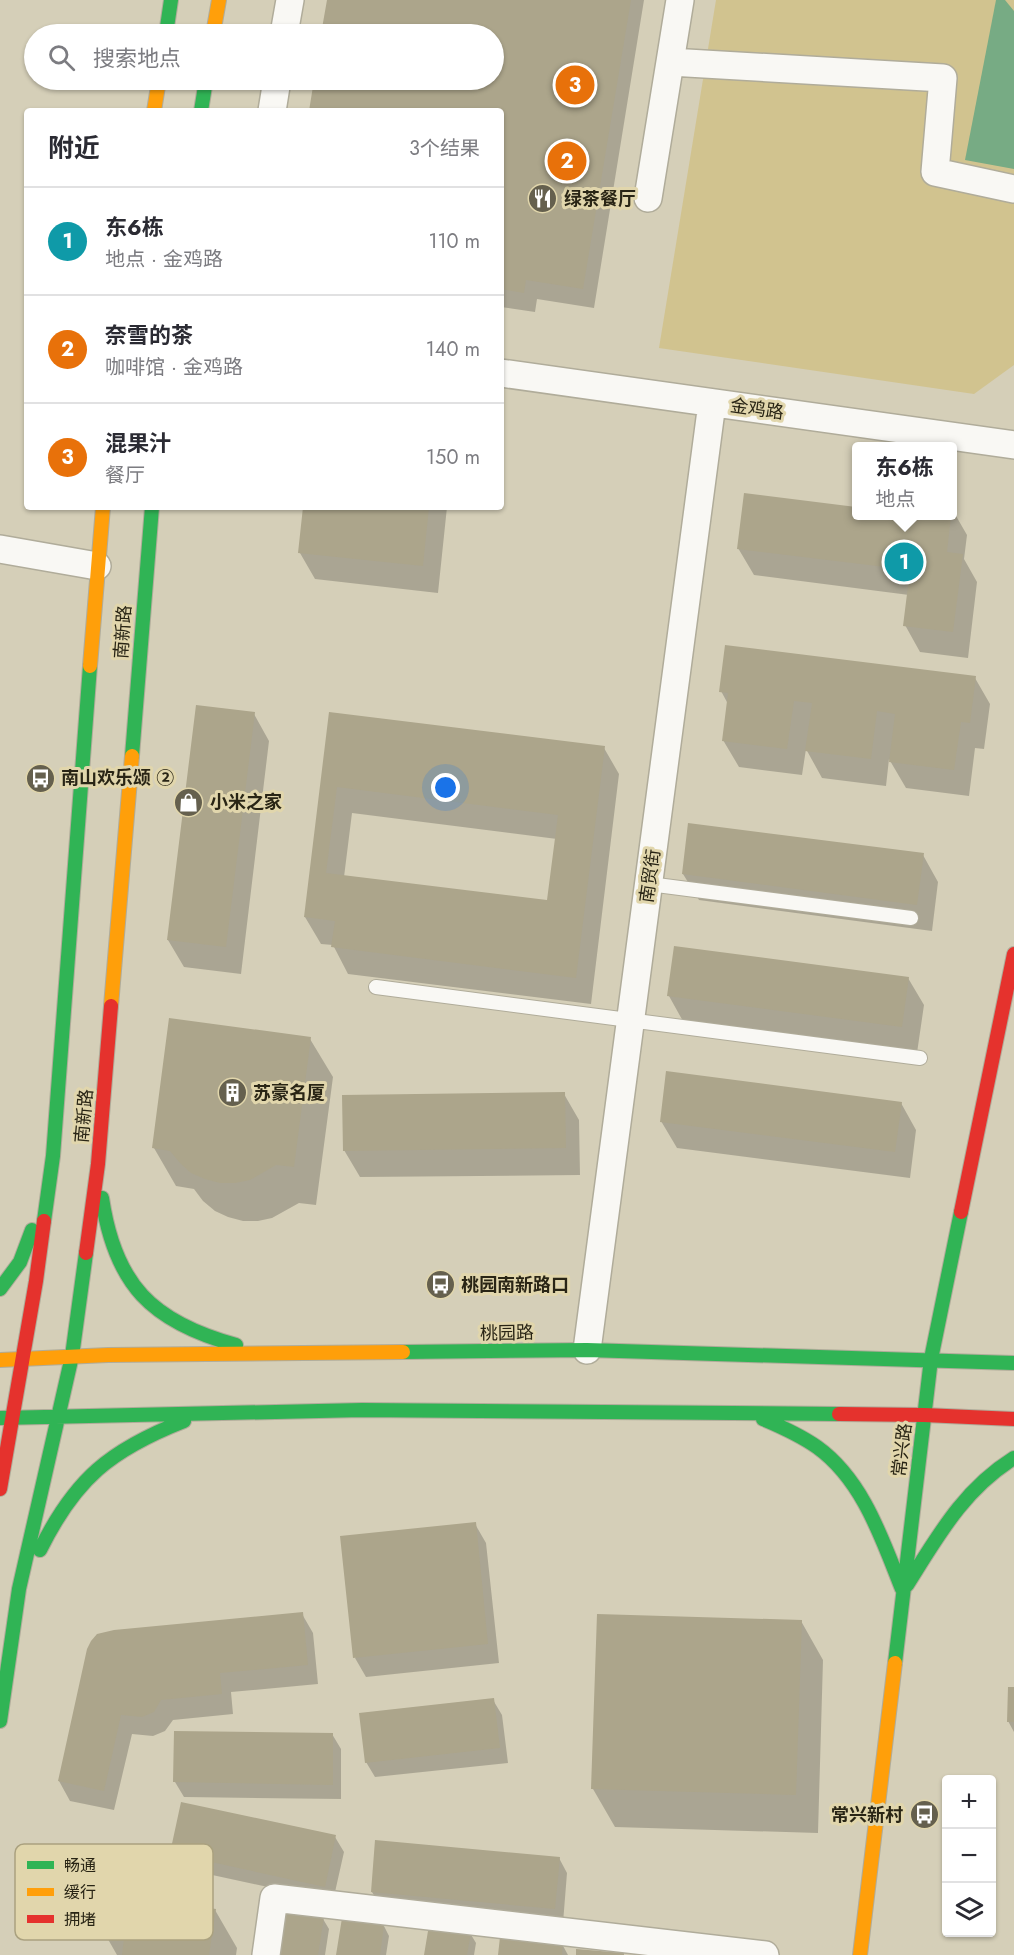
<!DOCTYPE html>
<html lang="zh">
<head>
<meta charset="utf-8">
<style>
	:root { --surface:#fff; --page:#f2f2f3; --text:#2b2b33; --muted:#7c7c81; --line:#e1e1e2; --accent:#65604e }
	body { margin:0; font-family:Jost,"Noto Sans SC",sans-serif; background:var(--page); color:var(--text) }
	.controls { position:absolute; right:18px; bottom:18px; display:grid; overflow:hidden; border-radius:6px; box-shadow:0 2px 4px #0004 }
	.controls button { width:54px; height:54px; display:grid; place-items:center; padding:0; border:0; border-bottom:2px solid var(--line); background:var(--surface); color:var(--text); font:30px sans-serif }
	.you { position:absolute; left:446px; top:788px; width:21px; height:21px; margin:-15px; border:4px solid #fff; border-radius:50%; background:#1a73e8; box-shadow:0 0 0 9px #1a73e833 }
	.badge { display:grid; place-items:center; width:39px; height:39px; border-radius:50%; background:var(--accent); color:#fff; font-size:20px; font-weight:700 }
	.pin { position:absolute; translate:-50% -50%; border:3px solid #fff; box-shadow:0 2px 6px #0006 }
	.popup { position:absolute; left:852px; top:442px; width:105px; height:78px; box-sizing:border-box; display:grid; place-content:center; border-radius:6px; background:var(--surface); filter:drop-shadow(0 2px 4px #0005); font-size:20px; white-space:nowrap; color:var(--muted) }
	.popup b { font-size:22px; color:var(--text) }
	.popup::after { content:''; position:absolute; left:50%; top:100%; margin-left:-12px; border:12px solid transparent; border-top-color:var(--surface) }
	.list { margin:0; padding:0; list-style:none }
	h2 { display:flex; justify-content:space-between; align-items:center; height:78px; margin:0; padding:0 24px; font-size:26px }
	h2 small { font-size:20px; font-weight:400; color:var(--muted) }
	.list li { display:grid; grid-template-columns:39px 1fr auto; gap:18px; align-items:center; box-sizing:border-box; height:108px; padding:0 24px; border-top:2px solid var(--line) }
	.list b { display:block; font-size:22px; white-space:nowrap }
	.list p { margin:0; font-size:20px; white-space:nowrap; color:var(--muted) }
	.list em { font-size:20px; font-style:normal; color:var(--muted) }
	.icon { flex:none; width:33px; height:33px; fill:none; stroke:currentColor; stroke-width:2; stroke-linecap:round; stroke-linejoin:round }
	.map { position:relative; flex:none; width:1014px; height:1955px; overflow:hidden }
	.search { position:absolute; background:var(--surface); box-shadow:0 2px 4px #0004; left:24px; top:24px; width:480px; height:66px; display:flex; align-items:center; gap:15px; box-sizing:border-box; padding:0 21px; border-radius:33px; color:var(--muted); font-size:22px }
	.panel { position:absolute; background:var(--surface); box-shadow:0 2px 4px #0004; left:24px; top:108px; width:480px; height:402px; border-radius:6px }
	.map>svg:first-child { display:block }
</style>
</head>
<body>
<div class="map">
<svg width="1014" height="1955" viewBox="0 0 1014 1955">
	<rect width="100%" height="100%" fill="#d5cfb8"/>
	<path fill="#d1c38f" d="M716,0H1014V365L974,394L659,348Z"/>
	<path fill="#77ab84" d="M996,0H1005L1014,11V169L965,160Z"/>
	<path fill="#0003" fill-rule="evenodd" d="M329,0H644L594,308L537,299L535,312L501,307V111H310L316,80H494V34H323Z
		M305,507H447L438,593L315,579L300,553Z
		M856,509V516L922,517L952,516V509L967,535L964,559L977,582L968,658L920,652L905,625L909,595L754,575L738,548Z
		M975,678L990,704L984,749L975,748L969,796L906,788L889,759L886,786L822,778L806,749L802,775L739,767L723,740L728,704L721,691Z
		M254,714L269,741L241,974L184,967L168,940Z
		M331,714L604,748L619,774L591,1004L348,974L333,945L321,944L305,917ZM352,813L557,839L549,902L344,877Z
		M923,855L938,882L932,931L699,900L683,874Z
		M908,978L924,1005L917,1053L684,1023L669,996Z
		M310,1039L333,1077L316,1205L299,1203L272,1218L258,1221H243L228,1217L215,1211L203,1201L194,1189L176,1186L154,1148Z
		M564,1094L579,1120L580,1175L360,1177L344,1150Z
		M901,1103L916,1130L910,1178L677,1148L661,1121Z
		M475,1524L486,1543L499,1663L366,1677L355,1658Z
		M302,1614L313,1633L318,1684L231,1692L233,1714L173,1720L165,1731L153,1736L132,1734L114,1810L70,1801L59,1781L88,1649Z
		M801,1621L823,1660L818,1833L615,1827L593,1789Z
		M1014,1688V1732L1008,1721Z
		M493,1700L502,1715L508,1763L375,1777L366,1762Z
		M332,1734L341,1749V1799L184,1797L175,1782Z
		M335,1837L344,1852L333,1901L180,1868L172,1853Z
		M559,1858L567,1873L563,1923L381,1907L372,1892Z
		M215,1910L237,1948L236,1955H117L105,1934Z
		M323,1919L329,1929L325,1955H276Z
		M384,1926L389,1936L386,1955H338Z
		M470,1933L476,1943L474,1955H425Z
		M562,1944L568,1955H500Z"/>
	<path fill="#aca58b" fill-rule="evenodd" d="M327,0H631L583,289L526,280L524,293L501,289V111H309L314,80H494V34H321Z
		M744,493L856,507V516H951L947,552L963,554L953,632L903,626L910,570L737,549Z
		M303,507H429L423,566L298,553Z
		M725,645L976,676L970,723L961,722L954,770L889,762L895,714L877,711L871,759L805,751L812,703L794,701L787,749L722,741L728,693L719,692Z
		M196,705L255,712L226,947L167,940Z
		M329,712L605,746L576,978L331,947L335,921L304,917ZM337,787L558,815L547,900L326,873Z
		M688,823L924,853L917,905L682,874Z
		M674,946L909,977L902,1027L667,996Z
		M169,1018L311,1037L294,1167L276,1165L250,1180L235,1183H220L205,1179L191,1173L180,1163L170,1151L152,1148Z
		M666,1071L902,1102L895,1152L660,1122Z
		M565,1092L566,1148L343,1151L342,1095Z
		M476,1522L488,1644L353,1658L340,1536Z
		M303,1612L308,1665L220,1673L222,1694L161,1700L154,1712L142,1717L121,1715L104,1791L58,1781L87,1649L91,1641L97,1634L114,1630Z
		M597,1614L802,1620L796,1795L591,1789Z
		M1008,1687H1014V1722H1007Z
		M494,1698L500,1748L365,1763L359,1713Z
		M174,1731L333,1733V1785L173,1782Z
		M181,1802L336,1835L325,1887L170,1853Z
		M375,1840L560,1857L555,1909L371,1892Z
		M109,1893L216,1909L209,1955H122L124,1937L104,1934Z
		M282,1910L324,1917L318,1955H275Z
		M342,1918L384,1925L380,1955H336Z
		M429,1925L471,1932L467,1955H424Z
		M500,1937L563,1943L562,1955H498Z
		M576,1949L624,1953V1955H576Z"/>
	<g fill="none" stroke-linecap="round" stroke-linejoin="round">
		<defs>
			<path id="lane" d="M649,884L911,918
				M376,987L920,1058"/>
			<path id="street" d="M284,34L290,0
				M670,62L943,78L935,172L1014,189
				M272,111L277,80
				M648,198L680,0
				M501,373L1014,445
				M0,549L97,566
				M587,1350L712,403
				M266,1955L274,1898L765,1955"/>
			<path id="fast" d="M166,34L171,0
				M201,111L206,80
				M132,756L152,507
				M102,1198C115,1285 152,1322 236,1345
				M44,1221L53,1156L90,666
				M0,1289L20,1262L32,1230
				M403,1352L587,1350L1014,1363
				M0,1418L362,1410L839,1414
				M763,1419C782,1427 800,1435 817,1447C863,1480 882,1539 902,1589
				M40,1550C75,1479 110,1450 184,1421
				M907,1585C938,1536 963,1490 1014,1458
				M895,1663L931,1359L961,1212
				M0,1721L19,1589L72,1356L86,1253"/>
			<path id="slow" d="M213,34L219,0
				M154,111L159,80
				M90,666L103,507
				M111,1006L132,756
				M0,1360L108,1355L403,1352
				M860,1955L895,1663"/>
			<path id="jam" d="M961,1212L1014,954
				M86,1253L98,1164L111,1006
				M839,1414L924,1415L1014,1419
				M0,1489L36,1281L44,1221"/>
		</defs>
		<use href="#lane" stroke="#b0ac9a" stroke-width="16"/>
		<use href="#street" stroke="#b0ac9a" stroke-width="30"/>
		<use href="#fast" stroke="#b0ac9a" stroke-width="16"/>
		<use href="#slow" stroke="#b0ac9a" stroke-width="16"/>
		<use href="#jam" stroke="#b0ac9a" stroke-width="16"/>
		<use href="#lane" stroke="#f9f8f4" stroke-width="14"/>
		<use href="#street" stroke="#f9f8f4" stroke-width="27"/>
		<use href="#fast" stroke="#30b455" stroke-width="14"/>
		<use href="#slow" stroke="#ff9f0a" stroke-width="14"/>
		<use href="#jam" stroke="#e5322d" stroke-width="14"/>
	</g>
	<defs>
		<symbol id="restaurant-disc" viewBox="-11 -11 22 22"><circle r="9.5" fill="#65604e" stroke="#e1d6ac"/><path d="M-5-6h1v4h1v-4h1v4h1v-4h1v5L-1.5 .5V6h-2V.5L-5-1ZM5-6V6H3V1.5H1.5Q1.5-4 5-6Z" fill="#fff"/></symbol>
		<symbol id="bus-disc" viewBox="-11 -11 22 22"><circle r="9.5" fill="#65604e" stroke="#e1d6ac"/><path d="M-5-6H5V4H4V6H2V4H-2V6H-4V4H-5ZM-3.5-4V0h7V-4ZM-3.5 1.2v1.5H-2V1.2ZM2 1.2v1.5H3.5V1.2Z" fill="#fff"/></symbol>
		<symbol id="shop-disc" viewBox="-11 -11 22 22"><circle r="9.5" fill="#65604e" stroke="#e1d6ac"/><path d="M-5-2.5h2.3a2.7 3.5 0 0 1 5.4 0H5L5.5 6h-11ZM-1.5-2.5h3a1.5 2.3 0 0 0-3 0Z" fill="#fff"/></symbol>
		<symbol id="building-disc" viewBox="-11 -11 22 22"><circle r="9.5" fill="#65604e" stroke="#e1d6ac"/><path d="M-4-6H4V6H1V3H-1V6H-4ZM-2.5-4.3h1.7v1.8h-1.7ZM.8-4.3h1.7v1.8H.8ZM-2.5-1h1.7V.8h-1.7ZM.8-1h1.7V.8H.8Z" fill="#fff"/></symbol>
	</defs>
	<g fill-rule="evenodd">
		<use href="#restaurant-disc" x="526" y="182" width="33" height="33"/>
		<use href="#bus-disc" x="24" y="762" width="33" height="33"/>
		<use href="#shop-disc" x="172" y="786" width="33" height="33"/>
		<use href="#building-disc" x="216" y="1076" width="33" height="33"/>
		<use href="#bus-disc" x="424" y="1268" width="33" height="33"/>
		<use href="#bus-disc" x="908" y="1798" width="33" height="33"/>
	</g>
	<g text-anchor="middle" stroke-width="6" stroke-linejoin="round" paint-order="stroke">
		<g font-size="18" font-weight="bold" fill="#292515" stroke="#e1d6ac" text-anchor="start">
			<text x="564" y="205">绿茶餐厅</text>
			<text x="61" y="784">南山欢乐颂 ②</text>
			<text x="210" y="808">小米之家</text>
			<text x="253" y="1099">苏豪名厦</text>
			<text x="461" y="1291">桃园南新路口</text>
			<text x="903" y="1821" text-anchor="end">常兴新村</text>
		</g>
		<g font-size="18" fill="#292515" stroke="#e1d6ac">
			<text transform="translate(757 409) rotate(8)" y="6">金鸡路</text>
			<text transform="translate(123 632) rotate(-86)" y="6">南新路</text>
			<text transform="translate(650 876) rotate(-82)" y="6">南贸街</text>
			<text transform="translate(84 1116) rotate(-85)" y="6">南新路</text>
			<text transform="translate(507 1333) rotate(-1)" y="6">桃园路</text>
			<text transform="translate(902 1450) rotate(-83)" y="6">常兴路</text>
		</g>
	</g>
	<rect x="15" y="1844" width="198" height="96" rx="9" fill="#e1d6ac" stroke="#aaa17f" stroke-width="1.5"/>
	<rect x="27" y="1861" width="27" height="8" fill="#30b455"/>
	<rect x="27" y="1888" width="27" height="8" fill="#ff9f0a"/>
	<rect x="27" y="1915" width="27" height="8" fill="#e5322d"/>
	<g font-size="16" fill="#292515">
		<text x="64" y="1871">畅通</text>
		<text x="64" y="1898">缓行</text>
		<text x="64" y="1925">拥堵</text>
	</g>
</svg>
<div class="controls">
<button>+</button>
<button>−</button>
<button><svg class="icon" aria-label="layers" viewBox="0 0 24 24"><path d="M12 4l9 5-9 5-9-5zM3 14l9 5 9-5"/></svg></button>
</div>
<div class="you"></div>
<div class="pin badge" style="left:904px;top:562px;background:#0f9aa8">1</div>
<div class="popup"><b>东6栋</b>地点</div>
<div class="pin badge" style="left:567px;top:161px;background:#e8710a">2</div>
<div class="pin badge" style="left:575px;top:85px;background:#e8710a">3</div>
<div class="search"><svg class="icon" aria-label="search" viewBox="0 0 24 24"><circle cx="10" cy="10" r="6"/><path d="M15 15l6 6"/></svg>搜索地点</div>
<section class="panel">
<h2>附近<small>3个结果</small></h2>
<ul class="list">
<li><span class="badge" style="background:#0f9aa8">1</span><div><b>东6栋</b><p>地点 · 金鸡路</p></div><em>110 m</em></li>
<li><span class="badge" style="background:#e8710a">2</span><div><b>奈雪的茶</b><p>咖啡馆 · 金鸡路</p></div><em>140 m</em></li>
<li><span class="badge" style="background:#e8710a">3</span><div><b>混果汁</b><p>餐厅</p></div><em>150 m</em></li>
</ul>
</section>
</div>
</body>
</html>
